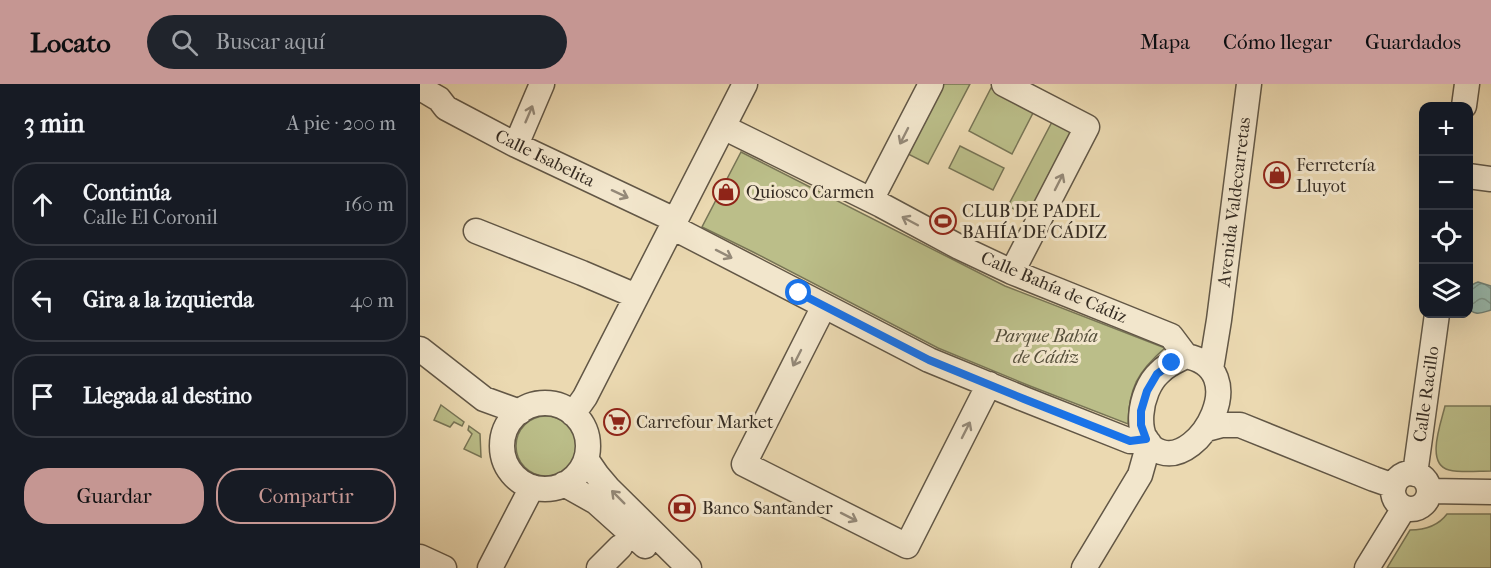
<!DOCTYPE html>
<html lang="es">
<head>
<meta charset="utf-8">
<style>
	:root { --surface:#171b24; --page:#20242c; --text:#f1f3f6; --muted:#9ea1a6; --line:#363941; --accent:#c59692 }
	body { margin:0; font-family:"IM FELL French Canon",serif; background:var(--page); color:var(--text) }
	.controls { position:absolute; right:18px; top:18px; display:grid; overflow:hidden; border-radius:12px; box-shadow:0 6px 24px #0002 }
	.controls button { width:54px; height:54px; display:grid; place-items:center; padding:0; border:0; border-bottom:2px solid var(--line); background:var(--surface); color:var(--text); font:30px sans-serif }
	.stop { position:absolute; width:18px; height:18px; margin:-14px; border:4px solid #1a73e8; border-radius:50%; background:#fff }
	.stop.end { background:#1a73e8; border-color:#fff; box-shadow:0 2px 6px #0008 }
	.list { margin:0; padding:0; list-style:none }
	h2 { display:flex; justify-content:space-between; align-items:center; height:78px; margin:0; padding:0 24px; font-size:26px }
	h2 small { font-size:20px; font-weight:400; color:var(--muted) }
	.list li { display:grid; grid-template-columns:39px 1fr auto; gap:18px; align-items:center; box-sizing:border-box; height:84px; margin:0 12px 12px; padding:0 12px; border:2px solid var(--line); border-radius:24px }
	.list b { display:block; font-size:22px; white-space:nowrap }
	.list p { margin:0; font-size:20px; white-space:nowrap; color:var(--muted) }
	.list em { font-size:20px; font-style:normal; color:var(--muted) }
	.actions { display:flex; gap:12px; padding:18px 24px }
	.actions a { flex:1; padding:14px 0; border:2px solid var(--accent); border-radius:24px; text-align:center; font-size:21px; color:var(--accent) }
	.actions .main { background:var(--accent); color:#111 }
	.icon { flex:none; width:33px; height:33px; fill:none; stroke:currentColor; stroke-width:2; stroke-linecap:round; stroke-linejoin:round }
	.map { position:relative; flex:none; width:1071px; height:484px; overflow:hidden }
	header { display:flex; align-items:center; gap:36px; box-sizing:border-box; height:84px; padding:0 30px; background:var(--accent); color:#111 }
	header strong { font-size:28px }
	nav { display:flex; gap:33px; margin-inline-start:auto; font-size:21px }
	.search { width:420px; height:54px; background:var(--page); display:flex; align-items:center; gap:15px; box-sizing:border-box; padding:0 21px; border-radius:33px; color:var(--muted); font-size:22px }
	main { display:flex }
	aside { flex:1; background:var(--surface) }
	.map>svg:first-child { display:block }
</style>
</head>
<body>
<header>
<strong>Locato</strong>
<div class="search"><svg class="icon" aria-label="search" viewBox="0 0 24 24"><circle cx="10" cy="10" r="6"/><path d="M15 15l6 6"/></svg>Buscar aquí</div>
<nav><a>Mapa</a><a>Cómo llegar</a><a>Guardados</a></nav>
</header>
<main>
<aside>
<h2>3 min<small>A pie · 200 m</small></h2>
<ul class="list">
<li><svg class="icon" aria-label="ahead" viewBox="0 0 24 24"><path d="M12 20V5M6 11l6-6 6 6"/></svg><div><b>Continúa</b><p>Calle El Coronil</p></div><em>160 m</em></li>
<li><svg class="icon" aria-label="left" viewBox="0 0 24 24"><path d="M17 20v-9H6M10 6l-5 5 5 5"/></svg><div><b>Gira a la izquierda</b></div><em>40 m</em></li>
<li><svg class="icon" aria-label="arrive" viewBox="0 0 24 24"><path d="M6 21V4h12l-3 4 3 4H6"/></svg><div><b>Llegada al destino</b></div></li>
</ul>
<div class="actions"><a class="main">Guardar</a><a>Compartir</a></div>
</aside>
<div class="map">
<svg width="1071" height="484" viewBox="0 0 1071 484">
	<defs>
		<pattern id="water-waves" width="16" height="10" patternUnits="userSpaceOnUse" patternTransform="scale(1.5)"><rect width="16" height="10" fill="#98baae"/><path d="M0 5q4-4 8 0t8 0" fill="none" stroke="#7d978d"/></pattern>
	</defs>
	<rect width="100%" height="100%" fill="#ebd9b1"/>
	<filter id="stains"><feTurbulence type="fractalNoise" baseFrequency=".00333" numOctaves="4"/><feColorMatrix values="0 0 0 0 .2 0 0 0 0 .09 0 0 0 0 .02 0 0 0 .5 -.17"/></filter>
	<radialGradient id="worn" r=".72"><stop offset=".6" stop-color="#630" stop-opacity="0"/><stop offset="1" stop-color="#630" stop-opacity=".3"/></radialGradient>
	<path fill="#bbbe89" stroke="#787556" stroke-width="1.5" d="M523,0H550L508,80L486,69Z
		M571,4L614,27L592,70L549,47Z
		M633,36L654,47L609,133L588,122Z
		M540,62L584,84L573,106L529,84Z
		M321,68L585,202L745,264C717,288 709,304 708,340L610,302L518,264L333,168L282,143Z
		M21,321L44,338L42,342L34,338L30,343L14,336Z
		M1025,322H1071V387C1058,387 1041,389 1029,386C1005,380 1021,339 1025,322Z
		M96 362a30 30 0 1 1 60 0a30 30 0 1 1-60 0Z
		M49,342L60,350L61,373L44,365L52,350L48,346Z
		M1027,430H1071V484H967L990,446C1004,446 1018,442 1027,430Z"/>
	<path fill="url(#water-waves)" stroke="#708176" stroke-width="1.5" d="M1058,198L1071,202V226C1067,227 1061,230 1056,229C1047,227 1049,220 1049,213C1049,205 1049,201 1058,198Z"/>
	<g fill="none" stroke-linecap="round" stroke-linejoin="round">
		<defs>
			<path id="minor" d="M584,0L667,43L592,188
				M0,4L19,15L26,24L96,61L255,136
				M1044,22L1047,0
				M303,43L461,121L539,163L592,188L751,252L766,272
				M96,61L122,0
				M1048,92L1071,95
				M451,116L511,0
				M252,143L509,276L604,315L710,357L726,355
				M56,147L162,189L216,212
				M404,222L324,380L487,462L569,300
				M0,265L64,315L100,328
				M766,272C833,285 781,381 741,368C710,358 720,306 739,289C746,281 756,277 766,272Z
				M791,285L799,236L829,0
				M82 362a43 43 0 1 1 86 0a43 43 0 1 1-86 0Z
				M153,330L165,313L325,0
				M787,345L802,341H820L954,395L974,402
				M166,375L177,391L188,404L269,484
				M973 407a18 18 0 1 1 36 0a18 18 0 1 1-36 0Z
				M995,390L1017,230
				M144,400L176,418L225,462
				M1009,407L1071,408
				M0,473L24,484
				M70,484L112,403
				M179,484L200,463
				M664,484L720,391L729,359
				M947,484L984,424"/>
		</defs>
		<use href="#minor" stroke="#625746" stroke-width="27"/>
		<use href="#minor" stroke="#f2e6cc" stroke-width="24"/>
	</g>
	<defs><path id="oneway-shaft" d="M-6 0H5M1.5-3L5.5 0L1.5 3" fill="none" stroke-width="1.6" stroke-linecap="round" stroke-linejoin="round" transform="scale(1.5)"/></defs>
	<g stroke="#948978">
		<use href="#oneway-shaft" transform="translate(109 30) rotate(-67)"/>
		<use href="#oneway-shaft" transform="translate(484 52) rotate(117)"/>
		<use href="#oneway-shaft" transform="translate(639 98) rotate(-63)"/>
		<use href="#oneway-shaft" transform="translate(200 110) rotate(25)"/>
		<use href="#oneway-shaft" transform="translate(490 137) rotate(-152)"/>
		<use href="#oneway-shaft" transform="translate(304 170) rotate(27)"/>
		<use href="#oneway-shaft" transform="translate(377 274) rotate(117)"/>
		<use href="#oneway-shaft" transform="translate(546 346) rotate(-63)"/>
		<use href="#oneway-shaft" transform="translate(198 413) rotate(-135)"/>
		<use href="#oneway-shaft" transform="translate(429 433) rotate(27)"/>
	</g>
	<g fill="none" stroke-linecap="round" stroke-linejoin="round">
		<path stroke="#1a73e8" stroke-width="8" d="M379,209L509,276L604,315L710,357L726,355L721,341V327L727,307L737,290L752,279"/>
	</g>
	<defs>
		<symbol id="shop-ring" viewBox="-11 -11 22 22"><circle r="9.5" fill="#f2e6cc" stroke="#8f2418" stroke-width="1.5"/><path d="M-5-2.5h2.3a2.7 3.5 0 0 1 5.4 0H5L5.5 6h-11ZM-1.5-2.5h3a1.5 2.3 0 0 0-3 0Z" fill="#8f2418"/></symbol>
		<symbol id="stadium-ring" viewBox="-11 -11 22 22"><circle r="9.5" fill="#f2e6cc" stroke="#8f2418" stroke-width="1.5"/><path d="M0-5a6.5 5 0 1 0 0 10a6.5 5 0 1 0 0-10ZM-3.5-1.8h7v3.6h-7Z" fill="#8f2418"/></symbol>
		<symbol id="supermarket-ring" viewBox="-11 -11 22 22"><circle r="9.5" fill="#f2e6cc" stroke="#8f2418" stroke-width="1.5"/><path d="M-6-5.5h2.5l.6 2H6L4.5 2H-2.5L-4.4-4H-6ZM-1.5 3.2a1.3 1.3 0 1 0 .1 0ZM3 3.2a1.3 1.3 0 1 0 .1 0Z" fill="#8f2418"/></symbol>
		<symbol id="bank-ring" viewBox="-11 -11 22 22"><circle r="9.5" fill="#f2e6cc" stroke="#8f2418" stroke-width="1.5"/><path d="M-6-4H6V4H-6ZM0-2.3a2.3 2.3 0 1 0 0 4.6a2.3 2.3 0 1 0 0-4.6Z" fill="#8f2418"/></symbol>
	</defs>
	<g fill-rule="evenodd">
		<use href="#shop-ring" x="842" y="76" width="30" height="30"/>
		<use href="#shop-ring" x="291" y="93" width="30" height="30"/>
		<use href="#stadium-ring" x="508" y="122" width="30" height="30"/>
		<use href="#supermarket-ring" x="182" y="323" width="30" height="30"/>
		<use href="#bank-ring" x="247" y="409" width="30" height="30"/>
	</g>
	<g text-anchor="middle" stroke-width="6" stroke-linejoin="round" paint-order="stroke">
		<g font-size="18" fill="#352c23" stroke="#f2e6cc">
			<text transform="translate(125 74) rotate(26)" y="6">Calle Isabelita</text>
			<text transform="translate(814 118) rotate(-83)" y="6">Avenida Valdecarretas</text>
			<text transform="translate(634 203) rotate(23)" y="6">Calle Bahía de Cádiz</text>
			<text transform="translate(1006 310) rotate(-82)" y="6">Calle Racillo</text>
		</g>
		<g font-size="18" fill="#352c23" stroke="#f2e6cc" text-anchor="start">
			<text x="876" y="87">Ferretería<tspan x="876" dy="21">Lluyot</tspan></text>
			<text x="326" y="114">Quiosco Carmen</text>
			<text x="542" y="133">CLUB DE PADEL<tspan x="542" dy="21">BAHÍA DE CÁDIZ</tspan></text>
			<text x="216" y="344">Carrefour Market</text>
			<text x="282" y="430">Banco Santander</text>
		</g>
		<g font-size="18" font-style="italic" fill="#56503c" stroke="#f2e6cc">
			<text x="626" y="258">Parque Bahía<tspan x="626" dy="21">de Cádiz</tspan></text>
		</g>
	</g>
	<rect width="100%" height="100%" filter="url(#stains)"/>
	<rect width="100%" height="100%" fill="url(#worn)"/>
</svg>
<div class="controls">
<button>+</button>
<button>−</button>
<button><svg class="icon" aria-label="locate" viewBox="0 0 24 24"><circle cx="12" cy="12" r="6"/><path d="M12 2v4M12 18v4M2 12h4M18 12h4"/></svg></button>
<button><svg class="icon" aria-label="layers" viewBox="0 0 24 24"><path d="M12 4l9 5-9 5-9-5zM3 14l9 5 9-5"/></svg></button>
</div>
<div class="stop" style="left:379px;top:209px"></div>
<div class="stop end" style="left:752px;top:279px"></div>
</div>
</main>
</body>
</html>
